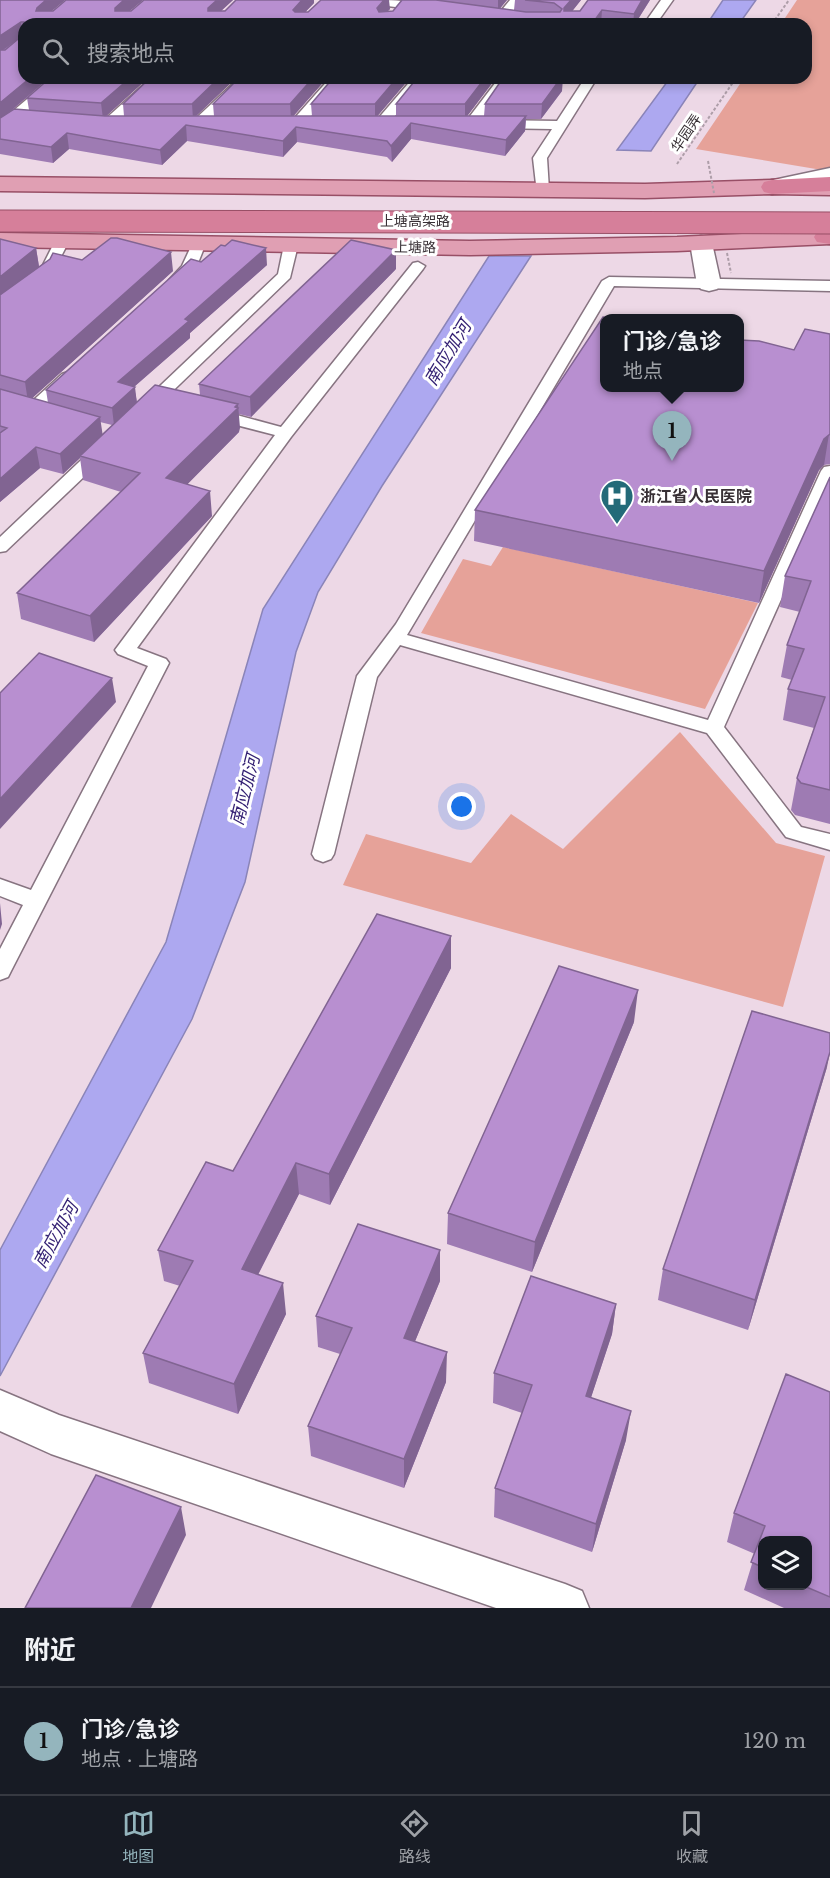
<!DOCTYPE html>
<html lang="zh">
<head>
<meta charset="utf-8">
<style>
	:root { --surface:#171b24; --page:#20242c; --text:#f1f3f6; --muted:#9ea1a6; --line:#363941; --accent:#94b5bd }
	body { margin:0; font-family:"Libre Baskerville","Noto Sans SC",serif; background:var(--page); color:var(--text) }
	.controls { position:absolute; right:18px; bottom:18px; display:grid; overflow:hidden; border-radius:12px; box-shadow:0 3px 9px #0003 }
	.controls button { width:54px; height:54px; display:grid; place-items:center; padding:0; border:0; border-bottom:2px solid var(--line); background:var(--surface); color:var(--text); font:30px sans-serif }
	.you { position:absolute; left:462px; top:807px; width:21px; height:21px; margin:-15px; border:4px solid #fff; border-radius:50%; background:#1a73e8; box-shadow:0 0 0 9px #1a73e833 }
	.badge { display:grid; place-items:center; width:39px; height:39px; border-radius:50%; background:var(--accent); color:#111; font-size:20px; font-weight:700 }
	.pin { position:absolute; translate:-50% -50px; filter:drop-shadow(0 2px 3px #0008) }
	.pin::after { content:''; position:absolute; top:32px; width:21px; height:18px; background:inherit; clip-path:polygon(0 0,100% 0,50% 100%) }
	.popup { position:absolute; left:600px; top:314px; width:144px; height:78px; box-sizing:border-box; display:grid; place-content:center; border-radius:12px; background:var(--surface); filter:drop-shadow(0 2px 4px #0005); font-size:20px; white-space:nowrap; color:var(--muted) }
	.popup b { font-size:22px; color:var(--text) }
	.popup::after { content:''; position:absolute; left:50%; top:100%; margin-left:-12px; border:12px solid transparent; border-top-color:var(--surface) }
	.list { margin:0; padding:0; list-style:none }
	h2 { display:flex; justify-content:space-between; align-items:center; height:78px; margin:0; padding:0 24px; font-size:26px }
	h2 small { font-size:20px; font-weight:400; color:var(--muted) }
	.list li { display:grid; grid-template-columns:39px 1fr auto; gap:18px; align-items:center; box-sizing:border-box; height:108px; padding:0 24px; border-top:2px solid var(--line) }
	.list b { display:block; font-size:22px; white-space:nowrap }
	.list p { margin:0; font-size:20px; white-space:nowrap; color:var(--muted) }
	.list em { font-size:20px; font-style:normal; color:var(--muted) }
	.icon { flex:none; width:33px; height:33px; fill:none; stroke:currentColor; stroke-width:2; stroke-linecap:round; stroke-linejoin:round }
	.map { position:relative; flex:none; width:830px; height:1608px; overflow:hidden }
	.search { position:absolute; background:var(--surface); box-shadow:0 3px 9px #0003; left:18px; right:18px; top:18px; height:66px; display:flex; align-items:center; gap:15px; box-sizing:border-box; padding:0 21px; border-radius:18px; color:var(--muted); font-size:22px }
	.sheet { height:186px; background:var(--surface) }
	nav { display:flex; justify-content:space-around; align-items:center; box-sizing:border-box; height:84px; border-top:2px solid var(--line); background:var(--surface); font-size:16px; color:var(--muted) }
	nav a { display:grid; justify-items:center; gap:3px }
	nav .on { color:var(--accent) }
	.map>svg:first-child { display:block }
</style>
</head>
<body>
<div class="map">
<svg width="830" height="1608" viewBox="0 0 830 1608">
	<rect width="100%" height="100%" fill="#edd8e6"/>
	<path fill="#e6a299" d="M797,0H830V169H816L696,149L744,78H806V24H781Z
		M503,547L758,603L705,709L421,633L463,559L491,566Z
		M680,732L776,843L825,856L783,1007L343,885L366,834L471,863L511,814L563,849Z"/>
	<path fill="#ada8f0" stroke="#8a84b8" stroke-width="1.5" d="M723,0H756L739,24H707Z
		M670,78H700L651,151L617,150Z
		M489,256H531L382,486L318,592L296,652L245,882L192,1019L0,1376V1250L166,942L263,609Z"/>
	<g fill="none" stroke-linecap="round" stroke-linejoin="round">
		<defs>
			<path id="service" d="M365,0C382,0 422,0 434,7L428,11L371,4Z
				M510,0H522L506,20H498L496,17Z
				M661,0H673L656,24H644Z
				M52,78H66L5,132L0,133V122Z
				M151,78H164L112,128H102L100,125L102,122Z
				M239,78H252L201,129H191L189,126L191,123Z
				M330,78H343L302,127H292L290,124L292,121Z
				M413,78H426L386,127H376L374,124L376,121Z
				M499,78H511L476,127H466L464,124Z
				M585,78H597L547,158L549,190L547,193H537L533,158L552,129L499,128L492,124L499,120L557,121Z
				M62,237L69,241L51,276L5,312L0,314V302L40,271L55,241Z
				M199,239L206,243L196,268L181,283H171L169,280L182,266L194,240Z
				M291,241L298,245L290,278L153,410H141L139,407L141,404L278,274L284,245Z
				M418,262L425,266L423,269L291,437L137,648L166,659L169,663L11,971L8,977L0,980V949L23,905L0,896V879L31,890L148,666L118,654L115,650L275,435L205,417L203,413L211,408L281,427L413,263Z
				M609,277L830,281V291L614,286L407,635L708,720L821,471L824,467L830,466V490L724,727L801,827L830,834V850L786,837L707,733L400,645L377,677L334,854L331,859L323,862L315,859L312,854L357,676L396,624L602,281Z
				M68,372L76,377L74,380L38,413H26L24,410L26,407L62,374Z
				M103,444L109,445L111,449L109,453L6,551L0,552V537L97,445Z"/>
			<path id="minor" d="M701,236L709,238L712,243L721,284L717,289L709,291L701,289L697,284L690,243L693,238Z
				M0,1390L59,1415L565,1584L582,1591L589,1608H496L51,1454L0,1431Z"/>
			<path id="secondary" d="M830,168V180L772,194L764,192L761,187L764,182Z"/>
			<path id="primary" d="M0,177L645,184L772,180L830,181V195L772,194L645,198L0,191Z
				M830,230V244L677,251L470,255L0,247V233L470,241L677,237Z"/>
			<path id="trunk" d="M830,177V191L772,194L764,192L761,187L764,182L772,180Z
				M830,230V244L817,242L814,237L817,232Z"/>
		</defs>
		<use href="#service" stroke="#877481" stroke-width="3"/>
		<use href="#minor" stroke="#877481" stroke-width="3"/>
		<use href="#secondary" stroke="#877481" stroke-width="3"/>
		<use href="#primary" stroke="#984f66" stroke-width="3"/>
		<use href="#trunk" stroke="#984f66" stroke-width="3"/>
		<path stroke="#ae9ea9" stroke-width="2" stroke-dasharray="3 2" stroke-linecap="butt" d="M772,24L789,0
			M677,164L736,78"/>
		<use href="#service" fill="#fff" fill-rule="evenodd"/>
		<use href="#minor" fill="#fff" fill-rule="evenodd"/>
		<use href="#secondary" fill="#fff" fill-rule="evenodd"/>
		<use href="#primary" fill="#e09fb3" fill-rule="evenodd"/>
		<use href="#trunk" fill="#d67f9a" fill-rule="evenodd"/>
		<defs>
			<path id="trunk-bridge" d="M0,221L830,223"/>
		</defs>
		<use href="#trunk-bridge" stroke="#984f66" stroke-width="23" stroke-linecap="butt"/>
		<path stroke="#ae9ea9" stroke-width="2" stroke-dasharray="3 2" stroke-linecap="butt" d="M708,161L714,193
			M727,253L731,273"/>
		<use href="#trunk-bridge" stroke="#d67f9a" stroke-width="21"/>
	</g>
	<path fill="#9e7bb3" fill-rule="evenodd" d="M0,0H65L51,11H53L66,0H143L129,11H131L144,0H233L221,11L314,3L305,12L390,9L387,11H393L402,0H507L500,8L514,10L515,0H581L572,11H580L650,0L635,24H24L49,78L9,113L29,110L27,98L50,78H148L106,116H124L123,104L150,78H236L196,116H214L213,104L239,78H327L293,116H312L311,104L333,78H410L377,116H396V104L496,78L467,116H484L485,104L562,91L541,119H526L525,131L505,156L411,139L392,162L387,157L297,142L283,157L187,141L162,165L69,149L53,163L0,154Z
		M0,239L36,248L39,266L82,260L173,271L32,398L48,403L46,390L201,262L267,265L190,333V338L134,387L137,402L200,395L199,384L396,269L251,417L239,414V432L187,484L212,516L94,642L21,619L17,593L121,492L83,480L80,458L63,474L40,468L0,502ZM100,422L112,425L102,434Z
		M830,334V464L824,465L819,470L759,603L474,541L475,510L794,350Z
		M830,477V824L795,815L791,810L797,778L814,728L783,720L788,689L792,680L781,677L787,645L800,612L780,607L785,576Z
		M451,936V968L330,1205L299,1194L258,1275L286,1314L238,1414L149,1383L143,1353L180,1286L164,1281L158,1250Z
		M634,1022L532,1272L447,1244L448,1213Z
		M827,1067L748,1330L658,1300L663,1269Z
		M440,1281L415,1341L446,1382L404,1488L311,1456L308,1426L340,1354L318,1347L316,1316Z
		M616,1304L612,1334L591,1397L626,1440L592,1552L494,1517L495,1488L522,1413L493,1403L494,1373Z
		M830,1392V1608H784L744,1590L755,1554L727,1542L734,1513ZM762,1540L807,1586H762Z"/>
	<path fill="#816492" d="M46,0H65L39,22L37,8Z
		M124,0H143L117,22L115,8Z
		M217,0H233L209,22L208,8Z
		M302,0H314V3L294,24L293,10Z
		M384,0H389L390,9L377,23V8Z
		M498,0H507L498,11Z
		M571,0H581L563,23L564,8Z
		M642,0H650L635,24H633L634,14Z
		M602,10L601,24H592Z
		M21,22L23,36L0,52V36Z
		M30,78H49L0,120V103Z
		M130,78H148L103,119L101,103Z
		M219,78H236L193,119L192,104Z
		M313,78H327L291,119L290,104Z
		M397,78H410L375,119V104Z
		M485,78H496L465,119V104Z
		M554,78H563L562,91L541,119L542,104Z
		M526,116L525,131L505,156L506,140Z
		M411,123V139L392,162L391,146Z
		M186,125L187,141L162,165L160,150Z
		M296,127L297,142L283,157V141Z
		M67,133L69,149L53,163L51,147Z
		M36,248L39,267L0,299V277Z
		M266,248L267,265L190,333V338L120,399L118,382L185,319Z
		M396,250V269L251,417L250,397Z
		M171,252L173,271L28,402L25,382Z
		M135,387L137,404L114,425L112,408Z
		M238,404L240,428L239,432L169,503L166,478Z
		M100,417L103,437L80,456V458L63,474L60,454Z
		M829,434L824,465L819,470L759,603L764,571L824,439Z
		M36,447L40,468L0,502V479Z
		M210,491L212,516L94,642L90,616Z
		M112,678L116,702L0,829V799Z
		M0,903L2,924L0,930Z
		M451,936V968L330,1205L329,1174Z
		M638,990L634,1022L532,1272L535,1242Z
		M830,1052L827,1067L748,1330L755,1300Z
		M296,1163L299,1194L245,1300L242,1269Z
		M440,1250V1281L404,1368V1338Z
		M283,1283L286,1314L238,1414L234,1384Z
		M616,1304L612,1334L582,1425L586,1396Z
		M447,1352L446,1382L404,1488V1459Z
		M631,1411L626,1440L592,1552L596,1524Z
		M181,1507L186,1535L151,1608H131Z"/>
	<path fill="#b88fd0" stroke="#816492" stroke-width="1.5" d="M0,0H46L37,8L36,11H53L66,0H124L115,8V11H131L144,0H217L208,8V11H225L236,0H302L293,10L295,12H308L321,0H384L377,8L379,12L393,11L402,0H436L526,12H560L562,9L554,3L525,0H571L564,8V11H580L588,0H642L634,14L602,10L592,24H24V78H30L0,103V50H5L23,35L24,22H21L0,36Z
		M50,78H130L101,103L27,98Z
		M150,78H219L192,104H123Z
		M239,78H313L290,104H213Z
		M333,78H397L375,104H311Z
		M417,78H485L465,104H396Z
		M503,78H561L542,104H485Z
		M14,109L105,116H526L506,140L411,123L391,146L387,141L296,127L283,141L186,125L160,150L67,133L51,147L0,139V118Z
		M111,238H117L171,252L25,382L0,375V295L50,259L53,253L82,260Z
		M0,239L36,248L0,277Z
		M232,240L266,248L185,319L189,321L118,382L135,387L112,408L46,390L191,259L201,262L221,245L225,246Z
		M351,240L396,250L250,397L199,384Z
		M603,317L611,318H604V387H740V340L759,341L794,350L805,329L830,334V434L824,439L764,571L475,510Z
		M155,385L238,404L235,407L238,408L166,478L210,491L90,616L17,593L140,473L80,456Z
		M0,389L100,417L60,454L36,447L0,479V433L7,428L0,426Z
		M830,477V790L801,783L797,778L825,697L788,689L804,649L787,645L811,581L785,576Z
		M39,653L112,678L0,799V693Z
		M377,914L451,936L329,1174L296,1163L242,1269L283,1283L234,1384L143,1353L193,1261L158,1250L206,1162L233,1171Z
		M559,966L638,990L535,1242L448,1213Z
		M752,1011L830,1033V1052L755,1300L663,1269Z
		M358,1224L440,1250L404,1338L447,1352L404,1459L308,1426L352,1328L316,1316Z
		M531,1276L616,1304L586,1396L631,1411L596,1524L495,1488L532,1385L494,1373Z
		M786,1374L830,1392V1597L804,1586H807V1540H762V1567L751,1562L765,1526L734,1513Z
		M96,1475L181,1507L131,1608H25Z"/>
	<defs>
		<symbol id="hospital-pin" viewBox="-11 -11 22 30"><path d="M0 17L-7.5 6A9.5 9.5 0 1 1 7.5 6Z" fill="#236a78" stroke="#fff"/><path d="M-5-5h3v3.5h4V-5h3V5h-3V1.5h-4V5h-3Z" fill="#fff"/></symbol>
	</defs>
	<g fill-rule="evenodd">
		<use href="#hospital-pin" x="598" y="477" width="38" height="52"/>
	</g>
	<g text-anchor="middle" stroke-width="6" stroke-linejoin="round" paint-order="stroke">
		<g font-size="14" fill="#383035" stroke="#fff">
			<text transform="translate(686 133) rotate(-56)" y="5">华园弄</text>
			<text x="415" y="226">上塘高架路</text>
			<text transform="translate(415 247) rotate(1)" y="5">上塘路</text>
		</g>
		<g font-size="16" font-weight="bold" fill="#383035" stroke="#fff" text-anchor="start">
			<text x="640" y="502">浙江省人民医院</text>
		</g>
		<g font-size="18" font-style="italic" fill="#352274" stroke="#fff">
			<text transform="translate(448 353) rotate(-59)" y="6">南应加河</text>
			<text transform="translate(245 790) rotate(-76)" y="6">南应加河</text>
			<text transform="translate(56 1235) rotate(-61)" y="6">南应加河</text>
		</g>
	</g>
</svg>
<div class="controls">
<button><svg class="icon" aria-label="layers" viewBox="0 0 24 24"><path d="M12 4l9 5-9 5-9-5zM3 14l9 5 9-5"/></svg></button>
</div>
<div class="you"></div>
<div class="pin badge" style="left:672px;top:461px">1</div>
<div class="popup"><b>门诊/急诊</b>地点</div>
<div class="search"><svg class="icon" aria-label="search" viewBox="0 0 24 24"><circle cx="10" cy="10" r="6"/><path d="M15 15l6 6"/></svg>搜索地点</div>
</div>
<section class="sheet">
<h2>附近<small></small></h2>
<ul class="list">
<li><span class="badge">1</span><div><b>门诊/急诊</b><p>地点 · 上塘路</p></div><em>120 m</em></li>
</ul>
</section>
<nav>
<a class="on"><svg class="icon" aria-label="map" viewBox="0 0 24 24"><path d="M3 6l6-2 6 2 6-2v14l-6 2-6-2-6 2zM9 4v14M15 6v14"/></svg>地图</a>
<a><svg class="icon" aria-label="directions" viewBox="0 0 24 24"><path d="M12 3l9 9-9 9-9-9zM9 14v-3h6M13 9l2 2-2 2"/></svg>路线</a>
<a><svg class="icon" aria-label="saved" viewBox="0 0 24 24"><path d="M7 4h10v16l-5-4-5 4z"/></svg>收藏</a>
</nav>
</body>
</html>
